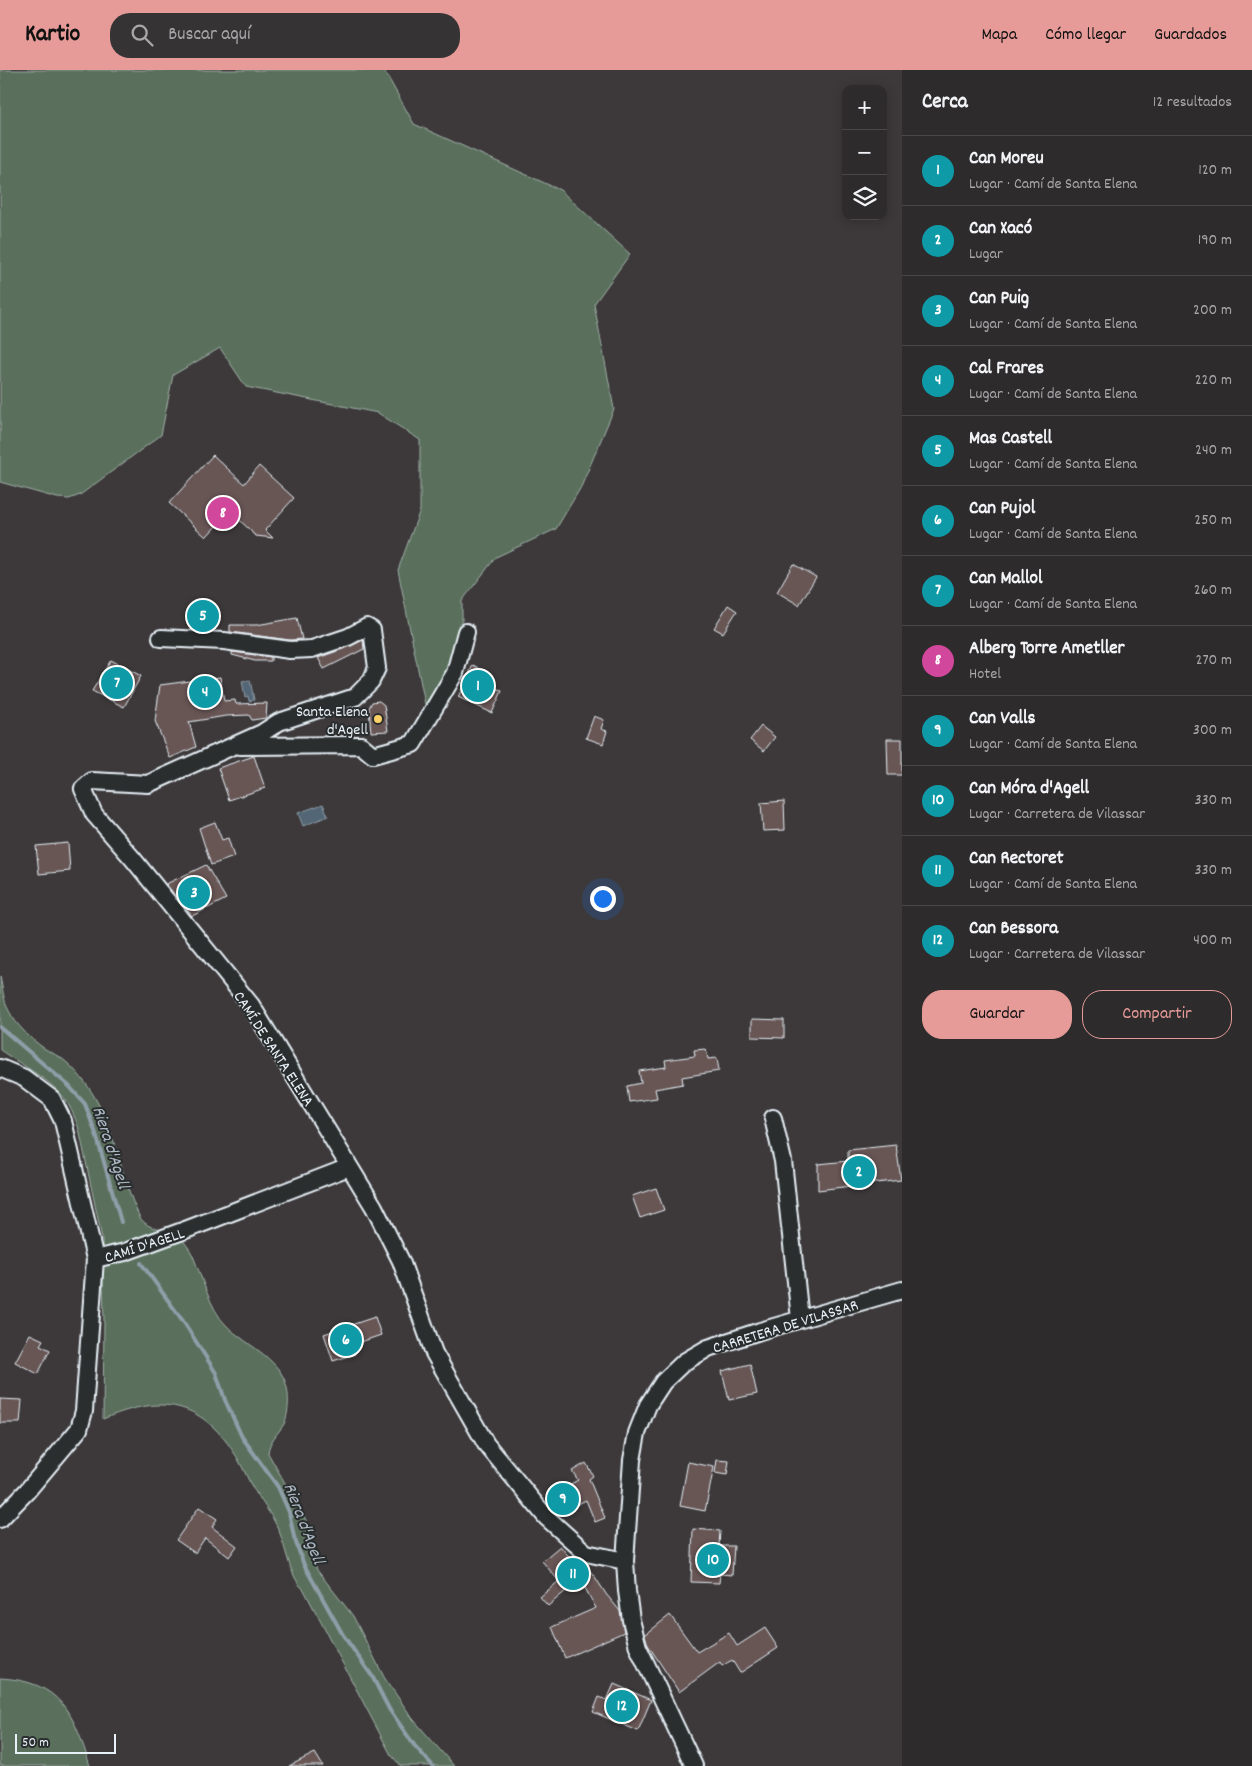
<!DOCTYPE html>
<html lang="es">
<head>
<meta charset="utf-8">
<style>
	:root { --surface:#2e2b2c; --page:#363334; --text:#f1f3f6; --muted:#a7a7a9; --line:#494748; --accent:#e69b98 }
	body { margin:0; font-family:Dekko,sans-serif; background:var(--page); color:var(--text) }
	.controls { position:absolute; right:15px; top:15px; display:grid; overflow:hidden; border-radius:10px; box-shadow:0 2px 12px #0003 }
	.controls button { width:45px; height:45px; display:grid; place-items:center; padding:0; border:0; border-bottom:1px solid var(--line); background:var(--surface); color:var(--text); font:25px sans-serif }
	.scale { position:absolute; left:15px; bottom:12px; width:101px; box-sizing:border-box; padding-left:5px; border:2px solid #e8f1f8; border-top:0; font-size:14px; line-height:18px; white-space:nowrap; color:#e8f1f8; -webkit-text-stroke:4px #2a2d2e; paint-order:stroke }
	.you { position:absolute; left:602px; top:828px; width:18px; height:18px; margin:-12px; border:4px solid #fff; border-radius:50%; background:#1a73e8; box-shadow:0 0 0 8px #1a73e833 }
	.badge { display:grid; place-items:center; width:32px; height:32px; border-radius:50%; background:var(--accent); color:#fff; font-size:16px; font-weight:700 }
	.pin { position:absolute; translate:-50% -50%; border:2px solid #fff; box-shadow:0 1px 5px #0006 }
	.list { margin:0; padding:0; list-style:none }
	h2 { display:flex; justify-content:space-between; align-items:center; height:65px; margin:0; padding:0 20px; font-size:21px }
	h2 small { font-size:16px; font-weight:400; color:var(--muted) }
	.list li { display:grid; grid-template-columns:32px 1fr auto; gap:15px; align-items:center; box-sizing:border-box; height:70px; padding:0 20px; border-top:1px solid var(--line) }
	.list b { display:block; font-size:19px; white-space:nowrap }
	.list p { margin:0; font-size:16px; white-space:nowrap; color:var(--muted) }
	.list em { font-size:16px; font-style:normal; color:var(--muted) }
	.actions { display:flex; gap:10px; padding:15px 20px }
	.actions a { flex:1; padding:11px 0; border:1px solid var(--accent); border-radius:20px; text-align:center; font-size:18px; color:var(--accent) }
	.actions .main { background:var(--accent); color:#111 }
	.icon { flex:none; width:28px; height:28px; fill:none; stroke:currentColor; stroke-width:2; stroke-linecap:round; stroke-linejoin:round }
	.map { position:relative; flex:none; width:902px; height:1696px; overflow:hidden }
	header { display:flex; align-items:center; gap:30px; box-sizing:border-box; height:70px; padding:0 25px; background:var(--accent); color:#111 }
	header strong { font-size:24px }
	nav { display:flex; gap:28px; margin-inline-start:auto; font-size:18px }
	.search { width:350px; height:45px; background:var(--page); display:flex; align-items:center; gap:12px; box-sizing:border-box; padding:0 18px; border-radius:20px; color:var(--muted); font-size:19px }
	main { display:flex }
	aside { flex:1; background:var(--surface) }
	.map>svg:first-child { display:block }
</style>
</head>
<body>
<header>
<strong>Kartio</strong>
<div class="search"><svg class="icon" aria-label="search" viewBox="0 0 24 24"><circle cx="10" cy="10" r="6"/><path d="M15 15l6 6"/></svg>Buscar aquí</div>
<nav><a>Mapa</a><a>Cómo llegar</a><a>Guardados</a></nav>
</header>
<main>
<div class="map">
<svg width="902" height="1696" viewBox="0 0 902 1696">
	<rect width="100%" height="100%" fill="#3d393a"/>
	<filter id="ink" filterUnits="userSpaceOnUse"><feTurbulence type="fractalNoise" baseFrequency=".02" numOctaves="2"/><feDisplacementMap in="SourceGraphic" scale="10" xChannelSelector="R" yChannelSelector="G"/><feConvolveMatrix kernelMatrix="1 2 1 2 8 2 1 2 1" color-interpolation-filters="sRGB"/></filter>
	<g filter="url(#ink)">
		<path fill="#5a705b" stroke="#a1b0aa" d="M0,0H384L414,54L560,120L630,184L594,234L614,339L581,417L556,459L496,487L462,531V582L425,634L398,500L420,440V370L378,343L246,317L220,278L173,305L161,365L80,425L69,429L57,428L0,412Z
			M0,907C3,918 3,930 9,941C16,955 32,970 45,979C52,983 59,986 65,991C76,1000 87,1014 94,1026C117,1063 121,1110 140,1148C149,1160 165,1161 178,1164C183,1171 190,1178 193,1186C202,1207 210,1239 226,1255C247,1277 285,1289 288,1324C289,1333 288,1345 284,1354C278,1364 269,1371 268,1383L306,1450L311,1479L317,1500L353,1546L384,1607L413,1649L454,1696H401L391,1685L304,1520C290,1508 286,1478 279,1461C272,1444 260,1430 251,1415C245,1403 239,1389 231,1378C195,1327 156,1327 103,1349L104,1250L102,1168L79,1059C75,1047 69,1033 61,1024C44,1006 20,994 0,980Z
			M0,1608C61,1611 74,1644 90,1696H0Z"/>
		<path fill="#536675" stroke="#8f9ea9" d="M250,610L254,630L249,631L248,626L245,627L242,611Z
			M323,734L328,746L303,756L298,743Z"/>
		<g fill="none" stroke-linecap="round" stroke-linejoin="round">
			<path stroke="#8f9ea9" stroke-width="4" d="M0,957L69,1016L85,1034L96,1064L121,1152
				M141,1193L183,1251L216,1303L225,1330L242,1367L278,1417L289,1442L294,1467L304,1495L343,1565L372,1606L389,1639L414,1675L433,1696"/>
		</g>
		<path fill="#685655" stroke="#e8f1f8" d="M213,385L244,414L259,396L294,428L265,460L273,468L256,466L253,464L251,461L230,441L206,467L169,433Z
			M793,494L816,507L799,535L777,522Z
			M193,532L215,536L213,560L189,557Z
			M728,535L737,541L723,563L714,558Z
			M297,548L302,569L290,570L230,562V555H256Z
			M363,570L364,579L324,599L318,588L351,576Z
			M232,582L271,587V591H255L232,585Z
			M111,590L141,606L124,637L92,621Z
			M473,595L486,602L482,611L502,621L492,643L458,627Z
			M220,607L224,631L235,630L236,634L267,633L266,648L252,650L249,645L226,646L189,652L196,677L170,688L155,651L160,615Z
			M379,631L384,635L388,661L371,662L369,638L372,632Z
			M594,646L604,650L601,659L607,661L603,674L586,668Z
			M761,656L775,667L764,681L750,670Z
			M887,669H902V705H888Z
			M254,686L265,718L229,730L218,698Z
			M784,731L785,760L763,761L761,733Z
			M215,752L222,770L228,768L234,787L211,795L199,758Z
			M68,773L70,801L39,804L36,776Z
			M206,795L226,829L192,846L166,814Z
			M752,949L784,950V968L752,967Z
			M706,979L708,989L717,988L719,1001L682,1007L683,1014L655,1019L657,1028L629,1032L627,1016L641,1013L639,1001L666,997L665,990L695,986L694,980Z
			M896,1075L901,1110L818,1120V1094L848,1091V1080Z
			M656,1118L664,1140L640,1148L632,1126Z
			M375,1247L381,1265L352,1275L355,1284L333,1291L324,1264Z
			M30,1264L43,1270L40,1275L50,1280L38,1304L15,1292Z
			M750,1294L757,1324L729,1330L722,1301Z
			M0,1329L22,1330L20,1353H0Z
			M717,1390L729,1391L727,1405L715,1403Z
			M688,1392L714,1397L705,1441L680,1436Z
			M586,1393L593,1406L589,1409L605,1448L595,1452L586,1430L562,1442L553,1424L578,1410L572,1401Z
			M199,1437L217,1449L212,1457L237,1476L229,1487L205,1468L195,1483L176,1470Z
			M693,1459L720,1461L719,1476H734L732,1505L720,1504L719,1513L691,1512Z
			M560,1476L571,1489L574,1486L583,1492L595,1507L606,1524L620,1541L624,1562L565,1588L552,1557L596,1538L580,1509L548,1536L540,1527L559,1511L542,1491Z
			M670,1545L697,1582L729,1563L737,1576L765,1558L778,1578L740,1603L732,1590L722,1596L720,1592L679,1622L648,1575L645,1565Z
			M614,1614L651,1630L638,1661L593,1642L599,1627L607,1630Z
			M315,1683L323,1696H289Z"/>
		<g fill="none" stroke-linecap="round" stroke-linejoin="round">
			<defs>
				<path id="minor" d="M161,568L224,571L290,580L312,579L348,567L367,557L372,560L377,598L371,611L355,627L279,652L262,663L148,714L92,711L83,719L94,744L133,789L251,935L374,1137L401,1191L434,1283L486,1374L546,1447L586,1483L625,1491
					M240,676L361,675L373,685L413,674L455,603L466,562
					M0,998L24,1008L52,1029L63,1051L95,1189L125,1182L188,1159L349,1097
					M773,1048L783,1091L800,1249
					M0,1449L27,1421L79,1359L84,1341L85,1327L95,1189
					M694,1696L638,1577L631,1550L627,1521L625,1491L632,1390L637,1363L648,1335L663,1312L684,1292L708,1278L760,1261L902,1220"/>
			</defs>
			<use href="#minor" stroke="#e8f1f8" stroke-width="20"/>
			<use href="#minor" stroke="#2a2d2e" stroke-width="16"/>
		</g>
	</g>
	<circle fill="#ffd166" stroke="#2a2d2e" stroke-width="2" cx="378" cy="649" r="5"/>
	<g text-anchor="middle" stroke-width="4" stroke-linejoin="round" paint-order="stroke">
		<g font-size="16" fill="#e8f1f8" stroke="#2a2d2e" text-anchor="end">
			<text x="368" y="646">Santa Elena<tspan x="368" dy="18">d'Agell</tspan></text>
		</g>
		<g font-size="16" fill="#e8f1f8" stroke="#2a2d2e">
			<text transform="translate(275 978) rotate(57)" y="6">CAMÍ DE SANTA ELENA</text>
			<text transform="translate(144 1174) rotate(-18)" y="6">CAMÍ D'AGELL</text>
			<text transform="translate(785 1255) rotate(-17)" y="6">CARRETERA DE VILASSAR</text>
		</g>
		<g font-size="18" font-style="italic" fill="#acb9c4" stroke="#2a2d2e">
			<text transform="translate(112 1077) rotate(72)" y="6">Riera d'Agell</text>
			<text transform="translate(305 1453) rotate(69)" y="6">Riera d'Agell</text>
		</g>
	</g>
</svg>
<div class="controls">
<button>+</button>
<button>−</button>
<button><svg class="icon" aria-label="layers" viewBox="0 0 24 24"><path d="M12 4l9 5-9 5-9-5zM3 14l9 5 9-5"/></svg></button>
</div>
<div class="scale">50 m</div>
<div class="you"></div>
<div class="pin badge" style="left:478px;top:616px;background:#0f9aa8">1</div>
<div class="pin badge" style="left:859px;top:1102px;background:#0f9aa8">2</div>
<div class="pin badge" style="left:194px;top:823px;background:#0f9aa8">3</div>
<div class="pin badge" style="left:205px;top:622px;background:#0f9aa8">4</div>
<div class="pin badge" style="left:203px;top:546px;background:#0f9aa8">5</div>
<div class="pin badge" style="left:346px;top:1270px;background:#0f9aa8">6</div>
<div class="pin badge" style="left:117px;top:613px;background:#0f9aa8">7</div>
<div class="pin badge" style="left:223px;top:443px;background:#d1479c">8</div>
<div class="pin badge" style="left:563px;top:1429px;background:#0f9aa8">9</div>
<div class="pin badge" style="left:713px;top:1490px;background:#0f9aa8">10</div>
<div class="pin badge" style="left:573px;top:1504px;background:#0f9aa8">11</div>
<div class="pin badge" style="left:622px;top:1636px;background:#0f9aa8">12</div>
</div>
<aside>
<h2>Cerca<small>12 resultados</small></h2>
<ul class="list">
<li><span class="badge" style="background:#0f9aa8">1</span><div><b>Can Moreu</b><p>Lugar · Camí de Santa Elena</p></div><em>120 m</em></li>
<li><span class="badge" style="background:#0f9aa8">2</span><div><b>Can Xacó</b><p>Lugar</p></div><em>190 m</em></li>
<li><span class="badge" style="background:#0f9aa8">3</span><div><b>Can Puig</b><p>Lugar · Camí de Santa Elena</p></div><em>200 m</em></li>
<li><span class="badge" style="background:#0f9aa8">4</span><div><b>Cal Frares</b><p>Lugar · Camí de Santa Elena</p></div><em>220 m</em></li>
<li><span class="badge" style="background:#0f9aa8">5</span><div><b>Mas Castell</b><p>Lugar · Camí de Santa Elena</p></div><em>240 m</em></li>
<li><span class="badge" style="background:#0f9aa8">6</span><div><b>Can Pujol</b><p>Lugar · Camí de Santa Elena</p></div><em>250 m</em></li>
<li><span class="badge" style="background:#0f9aa8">7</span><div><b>Can Mallol</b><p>Lugar · Camí de Santa Elena</p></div><em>260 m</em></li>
<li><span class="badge" style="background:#d1479c">8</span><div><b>Alberg Torre Ametller</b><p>Hotel</p></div><em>270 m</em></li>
<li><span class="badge" style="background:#0f9aa8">9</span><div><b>Can Valls</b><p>Lugar · Camí de Santa Elena</p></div><em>300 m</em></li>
<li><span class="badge" style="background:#0f9aa8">10</span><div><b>Can Móra d'Agell</b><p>Lugar · Carretera de Vilassar</p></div><em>330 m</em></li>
<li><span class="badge" style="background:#0f9aa8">11</span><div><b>Can Rectoret</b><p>Lugar · Camí de Santa Elena</p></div><em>330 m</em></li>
<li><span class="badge" style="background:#0f9aa8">12</span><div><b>Can Bessora</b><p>Lugar · Carretera de Vilassar</p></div><em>400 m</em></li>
</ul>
<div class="actions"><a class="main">Guardar</a><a>Compartir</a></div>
</aside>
</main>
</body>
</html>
